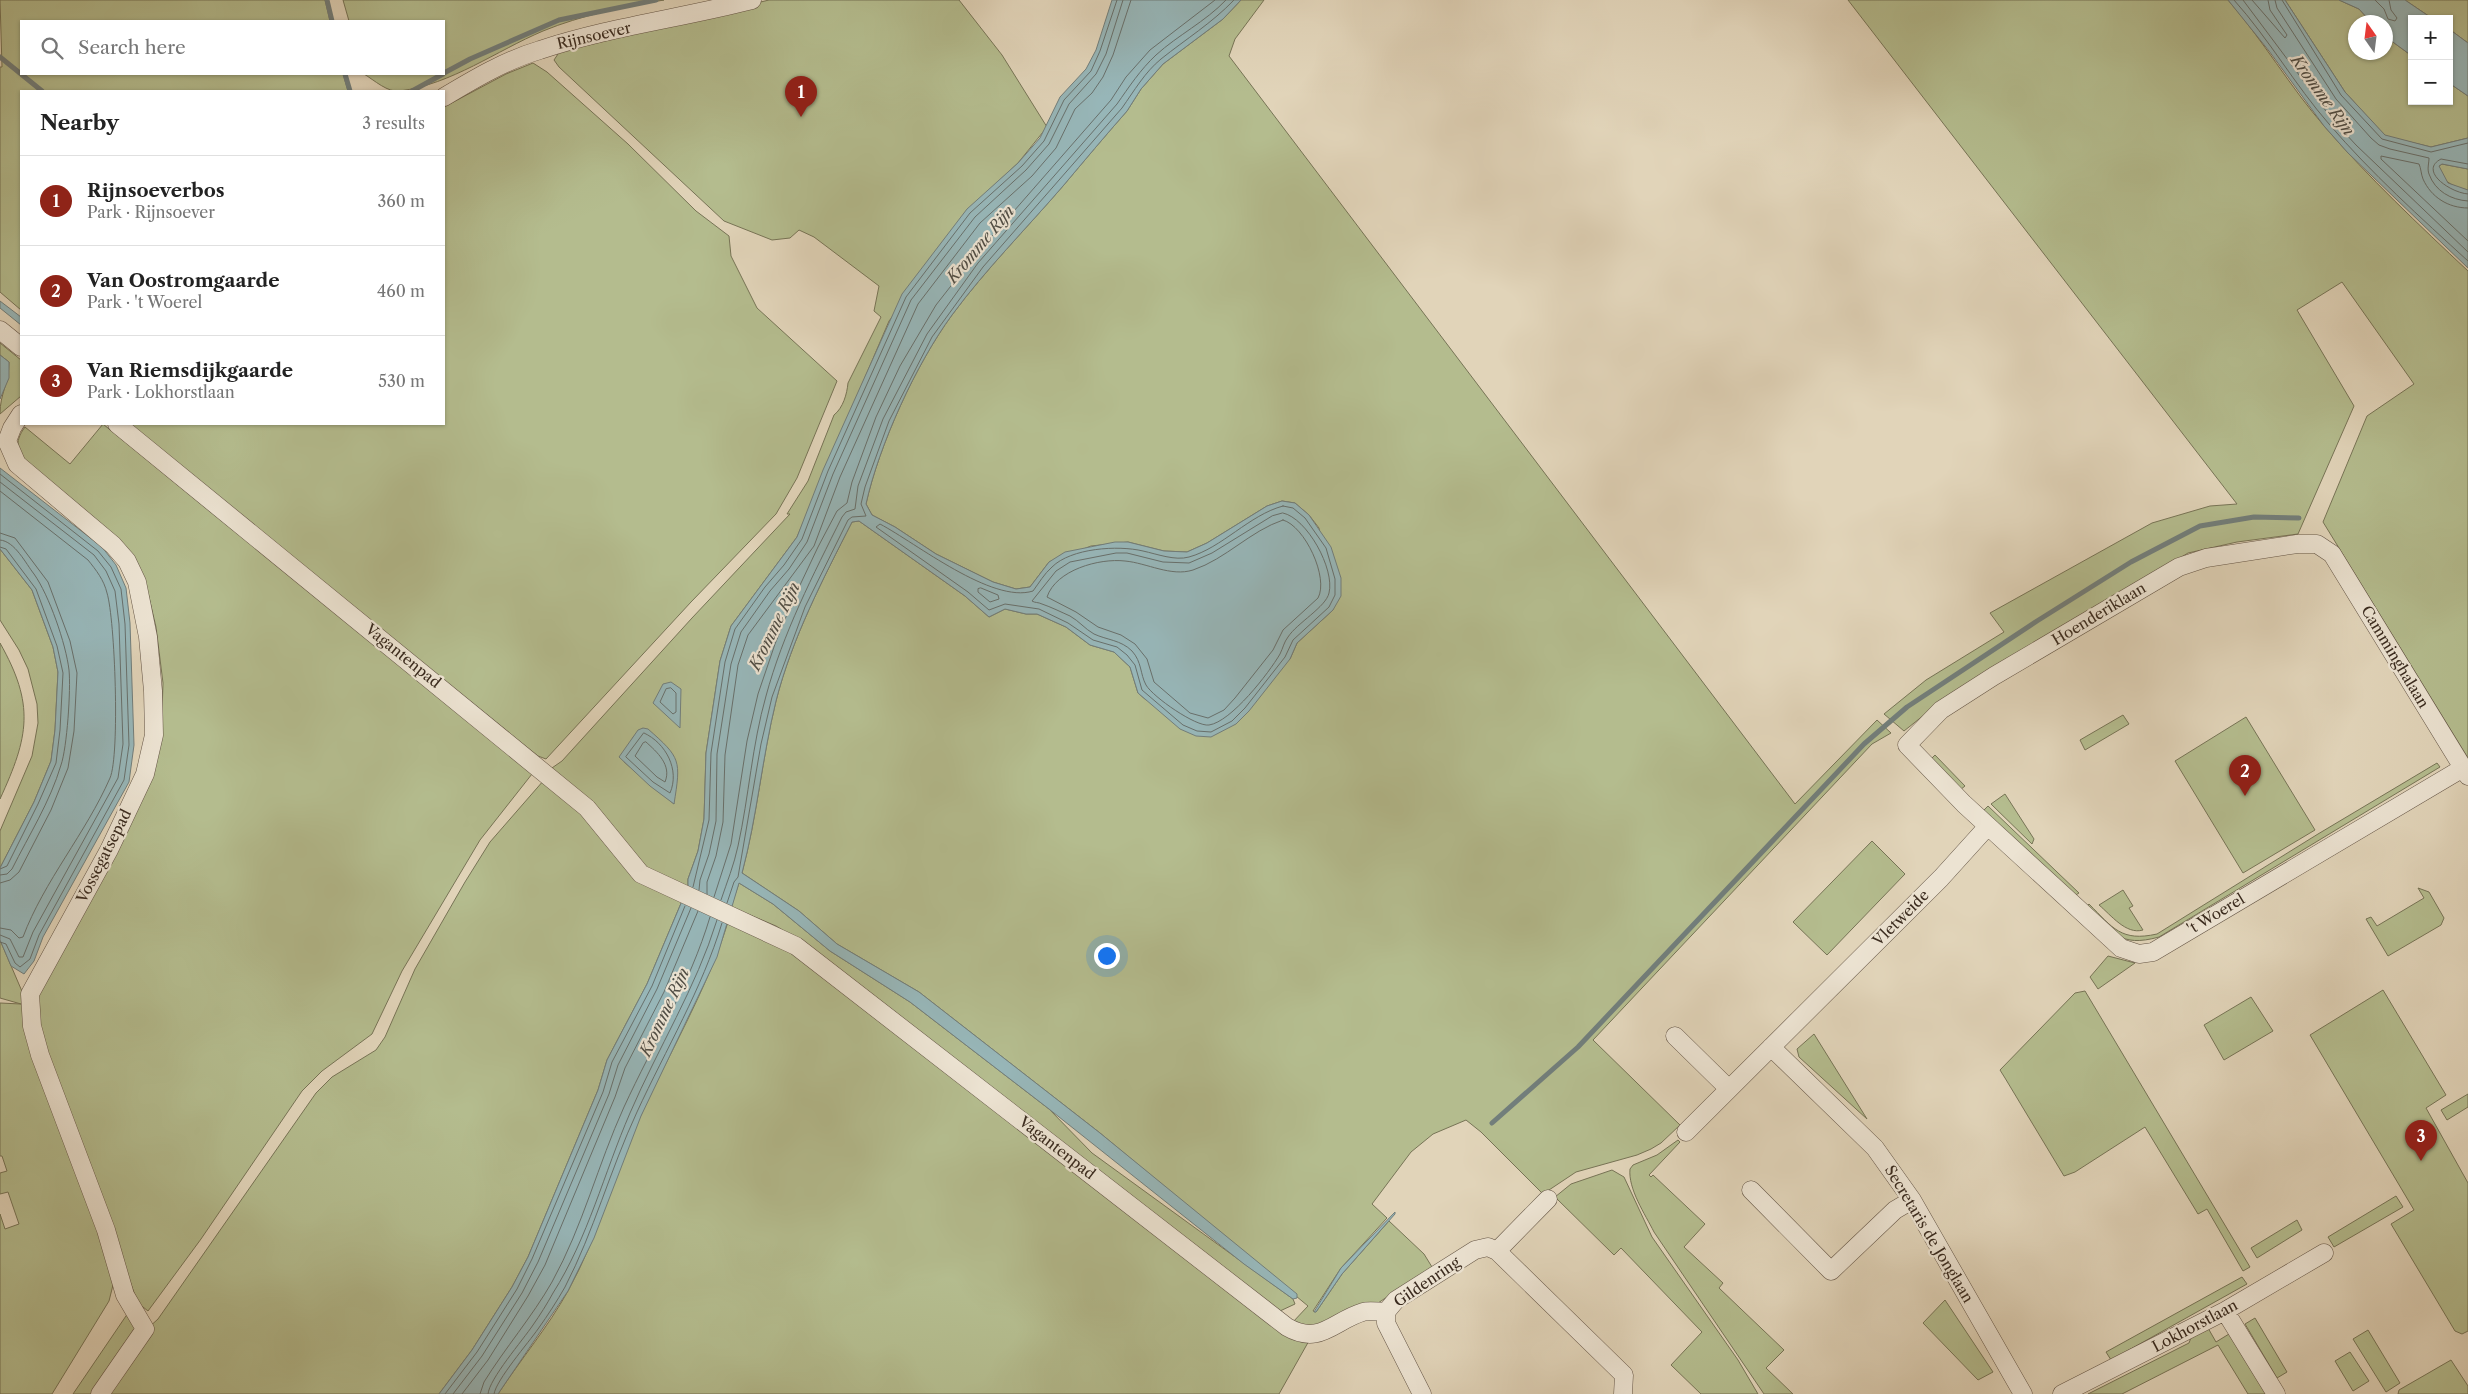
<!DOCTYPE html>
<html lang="en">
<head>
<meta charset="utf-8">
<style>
	:root { --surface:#fff; --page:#f6f6f6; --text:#222; --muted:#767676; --line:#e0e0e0; --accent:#8f2418 }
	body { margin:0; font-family:"Libre Caslon Text",serif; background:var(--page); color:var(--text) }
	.controls { position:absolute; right:15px; top:15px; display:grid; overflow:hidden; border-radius:0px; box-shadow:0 1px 4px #0004 }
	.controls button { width:45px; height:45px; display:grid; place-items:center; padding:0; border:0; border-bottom:1px solid var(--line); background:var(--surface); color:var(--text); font:25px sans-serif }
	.compass { position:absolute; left:2348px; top:15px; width:45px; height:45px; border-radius:50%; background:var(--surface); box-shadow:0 1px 4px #0004; rotate:346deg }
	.you { position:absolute; left:1106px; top:955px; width:18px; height:18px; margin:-12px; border:4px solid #fff; border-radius:50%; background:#1a73e8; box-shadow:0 0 0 8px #1a73e833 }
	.badge { display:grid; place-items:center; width:32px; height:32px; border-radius:50%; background:var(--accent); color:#fff; font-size:16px; font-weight:700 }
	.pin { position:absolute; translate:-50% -41px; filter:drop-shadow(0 1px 2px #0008) }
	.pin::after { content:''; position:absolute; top:26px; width:18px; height:15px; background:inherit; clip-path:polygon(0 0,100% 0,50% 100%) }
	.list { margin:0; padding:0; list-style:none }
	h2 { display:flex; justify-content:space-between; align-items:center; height:65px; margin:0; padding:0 20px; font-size:21px }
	h2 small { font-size:16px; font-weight:400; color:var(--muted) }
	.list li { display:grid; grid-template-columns:32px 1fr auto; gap:15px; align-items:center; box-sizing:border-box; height:90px; padding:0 20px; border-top:1px solid var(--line) }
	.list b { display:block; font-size:19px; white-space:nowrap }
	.list p { margin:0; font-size:16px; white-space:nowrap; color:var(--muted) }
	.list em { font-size:16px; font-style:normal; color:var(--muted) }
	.icon { flex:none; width:28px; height:28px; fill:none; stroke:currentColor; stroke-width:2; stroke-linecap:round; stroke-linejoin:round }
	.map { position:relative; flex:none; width:2468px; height:1394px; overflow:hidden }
	.search { position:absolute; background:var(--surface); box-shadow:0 1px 4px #0004; left:20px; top:20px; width:425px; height:55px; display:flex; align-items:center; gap:12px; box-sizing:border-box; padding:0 18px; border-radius:0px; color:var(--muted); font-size:19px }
	.panel { position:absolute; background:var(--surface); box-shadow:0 1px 4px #0004; left:20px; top:90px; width:425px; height:335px; border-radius:0px }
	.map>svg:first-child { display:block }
</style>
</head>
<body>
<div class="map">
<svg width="2468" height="1394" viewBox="0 0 2468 1394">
	<rect width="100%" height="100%" fill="#e1d4b9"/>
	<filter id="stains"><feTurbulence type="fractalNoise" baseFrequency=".004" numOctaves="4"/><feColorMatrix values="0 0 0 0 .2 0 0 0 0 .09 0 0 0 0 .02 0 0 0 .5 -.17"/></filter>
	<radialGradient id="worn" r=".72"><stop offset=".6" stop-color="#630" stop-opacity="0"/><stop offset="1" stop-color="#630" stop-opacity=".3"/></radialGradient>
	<path fill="#b4bc8e" stroke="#777456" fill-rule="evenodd" d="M0,0H325L330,21H21V74H343L348,91H21V310L0,292V67H2Z
		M343,0H664C623,7 582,15 543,31C496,51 452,84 400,91C388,93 374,80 364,74H444V21H349Z
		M769,0H959L1002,55L1047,127L1018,163L991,188L889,321L797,537L731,626L720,661L706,753L704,819L698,851L688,879V892L646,871L549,770L562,761L692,618L790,514H787L808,481L834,415C843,408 847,394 848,383L881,317L874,311L879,286L814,237L799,230L790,238L772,240L724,221L559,67L554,60L560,51ZM643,728L674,804L624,762L633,737Z
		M1241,0H1264L1235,39L1229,56L1795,804L1877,720L1891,733L1872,744L1593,1040L1680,1125L1661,1143L1651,1149L1637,1155L1576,1172L1543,1194L1481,1132L1466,1120L1433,1134L1411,1152L1372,1204L1387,1218L1341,1268L1313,1311L1316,1312L1342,1274L1389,1221L1424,1254L1432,1267L1378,1303L1320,1327L1292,1323L1308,1306L1100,1133L919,992L837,944L799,911L742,873C757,817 762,758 776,701C792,638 823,579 852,522L859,521L965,596L989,617L1005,609L1026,614H1037L1066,627L1090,645L1114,652L1130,667L1138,693L1146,700L1290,659L1297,643L1333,610L1319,528L1309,515L1295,503L1282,501L1267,506L1207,543L1187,552L1164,551L1128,542L1091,546L1049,562L1030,587L1016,589L993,582L936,554L895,527L872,515L866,504C879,445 916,364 952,315C986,269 1026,229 1063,186C1084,161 1105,136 1127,111L1141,89L1163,64L1223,19Z
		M1848,0H2228C2263,40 2290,87 2325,127C2369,178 2419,225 2468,271V758L2323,522L2367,416L2414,384L2342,282L2297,310L2354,406L2298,534L2237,542L2188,553L1934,707L1904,731L1884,714L1926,680L2004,632L1990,613L2152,523L2210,506L2237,504Z
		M2285,0H2339L2359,9L2371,22H2356V52H2386V37L2412,56V101H2449V83L2468,96V138L2431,147L2385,136L2345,92Z
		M2405,0H2468V43L2449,29V19H2433Z
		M533,63L547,72L628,144L696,211L729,236L731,256L757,308L837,381L797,478L776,514L691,602L546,759L538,756L127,424H444V107L506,74Z
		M2442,164L2468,169V190C2454,187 2441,182 2439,166Z
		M0,343L21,360V396L0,414C0,393 9,384 9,362L0,355Z
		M103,424L532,774L480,840L402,971L372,1034L322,1071L302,1091L201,1239L148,1311L138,1303L40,1043L34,999L137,802L161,743L163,683L156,627L148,593L27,468C18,453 13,443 25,427L70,464Z
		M0,549L32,590L53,647L58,672L55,730L51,761L34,802L0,868V831L32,756L38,723L37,704L28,669L19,650L0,620Z
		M0,643C35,705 29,736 0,799Z
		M2123,715L2129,724L2085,750L2080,740Z
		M2246,717L2315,830L2243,873L2175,761Z
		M1935,755L1965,786L1960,790L1931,759Z
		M2437,763L2440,767L2159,937C2119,948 2114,932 2085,908L2089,904C2113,928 2121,942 2157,934L2318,834Z
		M544,780L682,901L647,984L607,1060L598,1090L528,1257L512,1287L472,1350L439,1394H105L147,1329L158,1319L316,1093L332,1077L376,1050L385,1037L415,969L465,882L490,842Z
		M2005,794L2034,839L2032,844L1991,804Z
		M1988,806L2079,893L2074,896L1983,811Z
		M1872,841L1905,874L1827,955L1793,922Z
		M739,883L773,904L830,951L910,1002L1049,1109L1092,1153L1293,1299L1295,1304L1280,1311L807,945L776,926L731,907Z
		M2418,888L2429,892L2444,918L2441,925L2388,956L2366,919L2371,917L2377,926L2424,898Z
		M2123,890L2133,906L2129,908L2143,930C2126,935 2111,915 2099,905Z
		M728,922L785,947L1310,1339L1279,1394H498C521,1359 548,1327 568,1291C599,1235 615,1173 641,1115C670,1051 707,990 728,922Z
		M0,940L24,996L112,1269L113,1285L109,1301L52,1394H0V1214L5,1229L19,1224L8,1192L0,1194V1173L7,1171L2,1156H0V1003L21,1004L0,998Z
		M2108,956L2135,963L2098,989L2090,977Z
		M2383,990L2446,1095L2426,1108L2468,1183V1331L2462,1334L2455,1331L2391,1224L2414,1210L2310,1035Z
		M2085,991L2250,1267L2243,1271L2207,1209L2198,1214L2145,1127L2075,1172L2064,1176L2005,1078L2000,1070L2075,993Z
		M2251,997L2273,1031L2224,1060L2204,1025Z
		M1814,1034L1867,1119L1799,1057L1797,1049Z
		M2468,1094V1107L2447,1120L2441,1110Z
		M1678,1140L1680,1142L1649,1175L1651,1177L1653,1175L1705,1224L1684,1247L1723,1283L1719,1288L1784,1350L1766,1368L1793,1394H1764L1654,1232C1645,1214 1628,1189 1630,1169L1633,1165L1657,1155Z
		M1612,1170L1624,1177L1652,1237L1738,1360L1758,1394H1701L1671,1365L1702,1332L1621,1248L1614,1255L1555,1197L1571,1184Z
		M2396,1196L2403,1207L2334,1247L2328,1237Z
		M2297,1220L2302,1230L2257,1258L2251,1248Z
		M2242,1277L2247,1284L2111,1360L2106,1352Z
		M1945,1300L1993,1372L1978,1380L1923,1323Z
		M128,1313L135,1329L94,1394H73Z
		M2255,1318L2287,1372L2277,1378L2245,1324Z
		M2208,1328L2216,1342L2229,1334L2266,1394H2248L2218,1345L2122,1394H2088L2189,1343L2192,1335Z
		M2368,1330L2400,1383L2386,1392L2353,1339Z
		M2350,1352L2369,1381L2353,1391L2335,1361Z
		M2451,1360L2468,1386V1394H2398L2399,1390Z"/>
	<path fill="#97b6b8" stroke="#727e7b" d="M1112,0H1241L1223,19L1163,64L1141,89L1127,111C1105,136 1084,161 1063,186C1026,229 986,269 952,315C916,364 879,445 866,504L872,515L895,527L936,554L993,582L1016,589L1030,587L1049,562L1065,552L1115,542H1128L1164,551L1187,552L1207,543L1267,506L1282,501L1295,503L1309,515L1331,547L1341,578V596L1333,610L1297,643L1290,659L1249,711L1236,724L1211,737L1196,736L1180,729L1138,693L1130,667L1114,652L1090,645L1066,627L1037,614H1026L1005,609L989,617L965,596L859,521L852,522C823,579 792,638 776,701C762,758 757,817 742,873L799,911L837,944L919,992L1100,1133L1297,1294V1298L1293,1299L1244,1264L1049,1109L910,1002L830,951L773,904L739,883L717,957L641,1116L594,1238L568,1291L498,1394H439L472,1350L512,1287L528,1257L598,1090L607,1060L647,984L682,901L688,892V879L698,851L704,819L706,753L720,661L731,626L797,537L823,470L902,294L967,209L1018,163L1040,138L1060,97L1086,69L1096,50Z
		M2228,0H2285L2345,92L2385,135L2431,147L2468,138V169L2442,164L2439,166L2448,183L2468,190V268L2348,153L2324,126L2269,51Z
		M2339,0H2405L2433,19H2412V56L2386,37V22H2371L2359,9Z
		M2449,29L2468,43V96L2449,83Z
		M0,301L21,317V325L0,308Z
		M0,355L9,362V378L0,399Z
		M0,468L102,547L116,565L126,588L130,623L134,745L129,782L43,937L34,961L24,974L11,966L0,940V868L34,802L51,761L55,730L58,672L53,647L32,590L0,549Z
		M671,682L681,689L680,728L653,703L663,684Z
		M643,728L648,729C681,758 681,760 674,804L650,786L619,757L638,730Z
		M1395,1212V1214L1342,1274L1316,1312H1314L1341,1268Z"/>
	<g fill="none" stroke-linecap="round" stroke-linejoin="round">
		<path stroke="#68706c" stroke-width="1" d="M2234,0C2269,39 2295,85 2329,124C2371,173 2421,218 2468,261
			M2243,0L2332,119L2356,145L2468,252
			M2252,0L2285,38L2287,35L2270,10L2268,0
			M2275,0L2277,8L2336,99L2371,138L2379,145L2390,149L2429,158C2429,163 2427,169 2429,174C2435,191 2451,200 2468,201
			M2282,0L2341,95L2382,139L2431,152L2468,143
			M2375,0L2384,9L2388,19L2395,21L2397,18L2391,10L2389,0
			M2468,164L2441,159C2418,171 2451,193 2468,194
			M2468,208C2448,208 2431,197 2423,179C2421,174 2421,168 2419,164L2381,156V159L2468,241
			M0,474L98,551L111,567L121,589L125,624L129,745L124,780L39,935L30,959L20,967L15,963L6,944L0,942
			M0,482L94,555L106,571L115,591L119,624L123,744L118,778L33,932L23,957H19L10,939L0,935
			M0,491L88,560C96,570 104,580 107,593C115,619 120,755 110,778C86,833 44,881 23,937L19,938L11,930L0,928
			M1283,506L1293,508L1305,518L1326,548L1335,579V595L1329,607L1293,640L1285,657L1245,708L1232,721L1211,732L1197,731L1183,725L1142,690L1135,665L1127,655L1117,647L1093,640L1068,623L1039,609L1005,604L989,610L968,592L876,527L880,524C916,543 992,604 1033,591C1039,583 1044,574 1052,567C1071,548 1118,545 1143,551C1157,554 1175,561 1189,557C1222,548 1249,515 1283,506Z
			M1283,513C1307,518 1335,569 1329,593C1326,607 1297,623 1288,637C1284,642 1283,648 1280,654C1269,673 1231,722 1209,725C1196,727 1153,697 1146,685C1140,674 1142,662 1132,651C1121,640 1107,640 1094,634C1085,629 1079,621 1070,616C1061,612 1051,607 1042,604C1038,602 1035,603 1032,601L1056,571L1070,562L1116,553H1127L1163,562L1189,563L1212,553L1272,516Z
			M1283,520C1305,526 1329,578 1318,598L1283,630L1273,650L1235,698L1224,710L1208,718L1190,713L1154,682L1147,659L1135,644L1121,635L1098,627L1076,612L1047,597C1056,570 1099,558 1125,561C1147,563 1171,577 1193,570C1226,559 1250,531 1283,520Z
			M0,533L15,538L48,582L70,641L77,673L74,731L68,768L51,810L19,872L10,880L0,883
			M0,540C15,541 26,564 34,574C49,595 66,644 69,670C71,689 67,748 61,765C50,802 29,835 12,869L7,874L0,875
			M0,547L6,549L36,589L57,646L63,673L60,730L56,763L38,804L7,866L0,869
			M981,588L998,595L999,599L990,602L978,592V589Z
			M671,688L676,693V712L673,714L660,702L666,689Z
			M644,733C666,743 680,770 670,793L653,782L626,757Z
			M646,742C657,752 672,765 665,782L657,777L635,756L643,743Z
			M693,887L709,820L711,753L725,662L735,629L765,587L784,565L802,539L828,471L906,297L970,213L1022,166L1044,141L1064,100L1091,71L1100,51L1117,0
			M699,890L700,880L709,854L716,821L717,754L731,664L741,632L770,591L789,569L807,542L833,474L911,300L975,217L1026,170L1049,144L1069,104L1096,74L1106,54L1123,0
			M707,894V882L716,856L723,822L725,755L738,665L748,635L814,546L840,477L918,304L980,223L1032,176L1056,148L1075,109L1092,93L1103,77L1113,55L1131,0
			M714,897L731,844L747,741L758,694L775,644L792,602L818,547L837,511L847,503L852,482L876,417L900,366L936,305L972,259L1111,100L1126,77L1150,50L1215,0
			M721,900C727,882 734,865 738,846C749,796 752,745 766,696C783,633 813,575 842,517L846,512L855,509L858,486L883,419L927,334L978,263L1117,104C1129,87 1140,70 1156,55C1178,35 1205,22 1226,0
			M727,903L734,882L738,877L761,744L772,697L805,607L848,520L852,517L866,516L861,504L865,487L889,421L932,337L983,267L1122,108C1134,91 1145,72 1161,59C1186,39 1212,23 1234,0
			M445,1394L477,1352L517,1289L532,1259L603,1092L612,1062L652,986L685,906
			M453,1394L482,1356L522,1293L538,1262L609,1094L618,1065L657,989L691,908
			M462,1394L488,1360L528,1296L545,1265L615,1097L625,1068L664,992L698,911
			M480,1394L484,1382C505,1348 532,1317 552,1282C583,1226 598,1164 624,1107C653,1044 690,984 710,917
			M488,1394C489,1379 523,1340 533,1325C540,1315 547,1304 553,1293C588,1238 604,1173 630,1113C658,1048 696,988 717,920
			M494,1394C496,1380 529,1342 538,1329C548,1315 557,1301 565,1287C594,1231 610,1170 637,1112C666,1049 702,989 722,923"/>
		<path stroke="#727e7b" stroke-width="5" d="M327,0L332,21
			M0,57L42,91
			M444,73L470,59L559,20L656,0
			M345,74L350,91
			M412,91L443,74
			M1492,1123L1578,1047L1864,744L1907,707L2037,621L2131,562L2200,526L2254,517L2299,518"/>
		<defs>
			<path id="minor" d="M444,97C474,79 506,60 540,50C609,27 682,18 752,0
				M0,330L21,347
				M21,414L12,428L7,441L17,464L113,545L127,561L137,582L148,637L153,691L154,735L145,774L109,850L30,994L32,1026L40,1055L106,1230L125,1295L145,1329L100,1394
				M117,424L587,808L641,874L796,946L1287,1327C1320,1346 1333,1321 1363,1312C1369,1310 1379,1312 1386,1312
				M2463,768L2153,952L2139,954L2121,948L1964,804L1907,745L1941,710L1994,676L2179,567L2206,558L2297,544H2317L2332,554L2468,776
				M1675,1036L1729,1089
				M1771,1047L1875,1148L1912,1200L2023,1394
				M1686,1132L1941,878L1988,826
				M1751,1190L1831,1271L1895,1210L1912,1200
				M1497,1251L1548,1199
				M2225,1311L2276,1394
				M1422,1394L1386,1323V1312L1396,1300L1475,1250L1488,1247L1497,1251L1624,1375L1623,1394
				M2062,1394L2225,1311L2324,1253"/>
		</defs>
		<use href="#minor" stroke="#645546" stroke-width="19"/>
		<use href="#minor" stroke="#ece3d2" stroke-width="18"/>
	</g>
	<g text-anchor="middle" stroke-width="4.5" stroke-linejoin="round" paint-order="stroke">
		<g font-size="15" fill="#3a2b1f" stroke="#ece3d2">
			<text transform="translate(594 36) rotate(-13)" y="5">Rijnsoever</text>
			<text transform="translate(2099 614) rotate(-31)" y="5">Hoenderiklaan</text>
			<text transform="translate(403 656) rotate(39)" y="5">Vagantenpad</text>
			<text transform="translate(2395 657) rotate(59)" y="5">Camminghalaan</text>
			<text transform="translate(104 856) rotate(-63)" y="5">Vossegatsepad</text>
			<text transform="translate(2216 914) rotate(-31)" y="5">'t Woerel</text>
			<text transform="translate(1901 918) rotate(-45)" y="5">Vletweide</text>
			<text transform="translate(1057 1148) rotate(38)" y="5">Vagantenpad</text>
			<text transform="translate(1929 1234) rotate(59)" y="5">Secretaris de Jonglaan</text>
			<text transform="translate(1427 1282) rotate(-34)" y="5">Gildenring</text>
			<text transform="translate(2195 1326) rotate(-28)" y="5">Lokhorstlaan</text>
		</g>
		<g font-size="16" font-style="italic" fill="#514e45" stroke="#ece3d2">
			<text transform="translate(2323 95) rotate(54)" y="6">Kromme Rijn</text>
			<text transform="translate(980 244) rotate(-50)" y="6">Kromme Rijn</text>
			<text transform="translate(774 626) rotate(-64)" y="6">Kromme Rijn</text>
			<text transform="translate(664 1012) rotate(-65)" y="6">Kromme Rijn</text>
		</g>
	</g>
	<rect width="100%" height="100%" filter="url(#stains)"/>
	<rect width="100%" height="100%" fill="url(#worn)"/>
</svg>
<div class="controls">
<button>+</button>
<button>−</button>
</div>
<svg class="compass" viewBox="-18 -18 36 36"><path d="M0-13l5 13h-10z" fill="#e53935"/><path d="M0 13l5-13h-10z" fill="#767676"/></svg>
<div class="you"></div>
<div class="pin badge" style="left:801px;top:117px">1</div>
<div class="pin badge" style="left:2245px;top:796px">2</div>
<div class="pin badge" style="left:2421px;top:1161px">3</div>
<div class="search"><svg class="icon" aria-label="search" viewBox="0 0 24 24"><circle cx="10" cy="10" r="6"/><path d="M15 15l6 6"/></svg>Search here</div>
<section class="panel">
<h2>Nearby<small>3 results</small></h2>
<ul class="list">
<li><span class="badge">1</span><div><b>Rijnsoeverbos</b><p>Park · Rijnsoever</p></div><em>360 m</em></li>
<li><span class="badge">2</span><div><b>Van Oostromgaarde</b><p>Park · 't Woerel</p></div><em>460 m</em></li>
<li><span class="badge">3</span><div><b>Van Riemsdijkgaarde</b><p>Park · Lokhorstlaan</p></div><em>530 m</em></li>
</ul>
</section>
</div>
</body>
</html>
